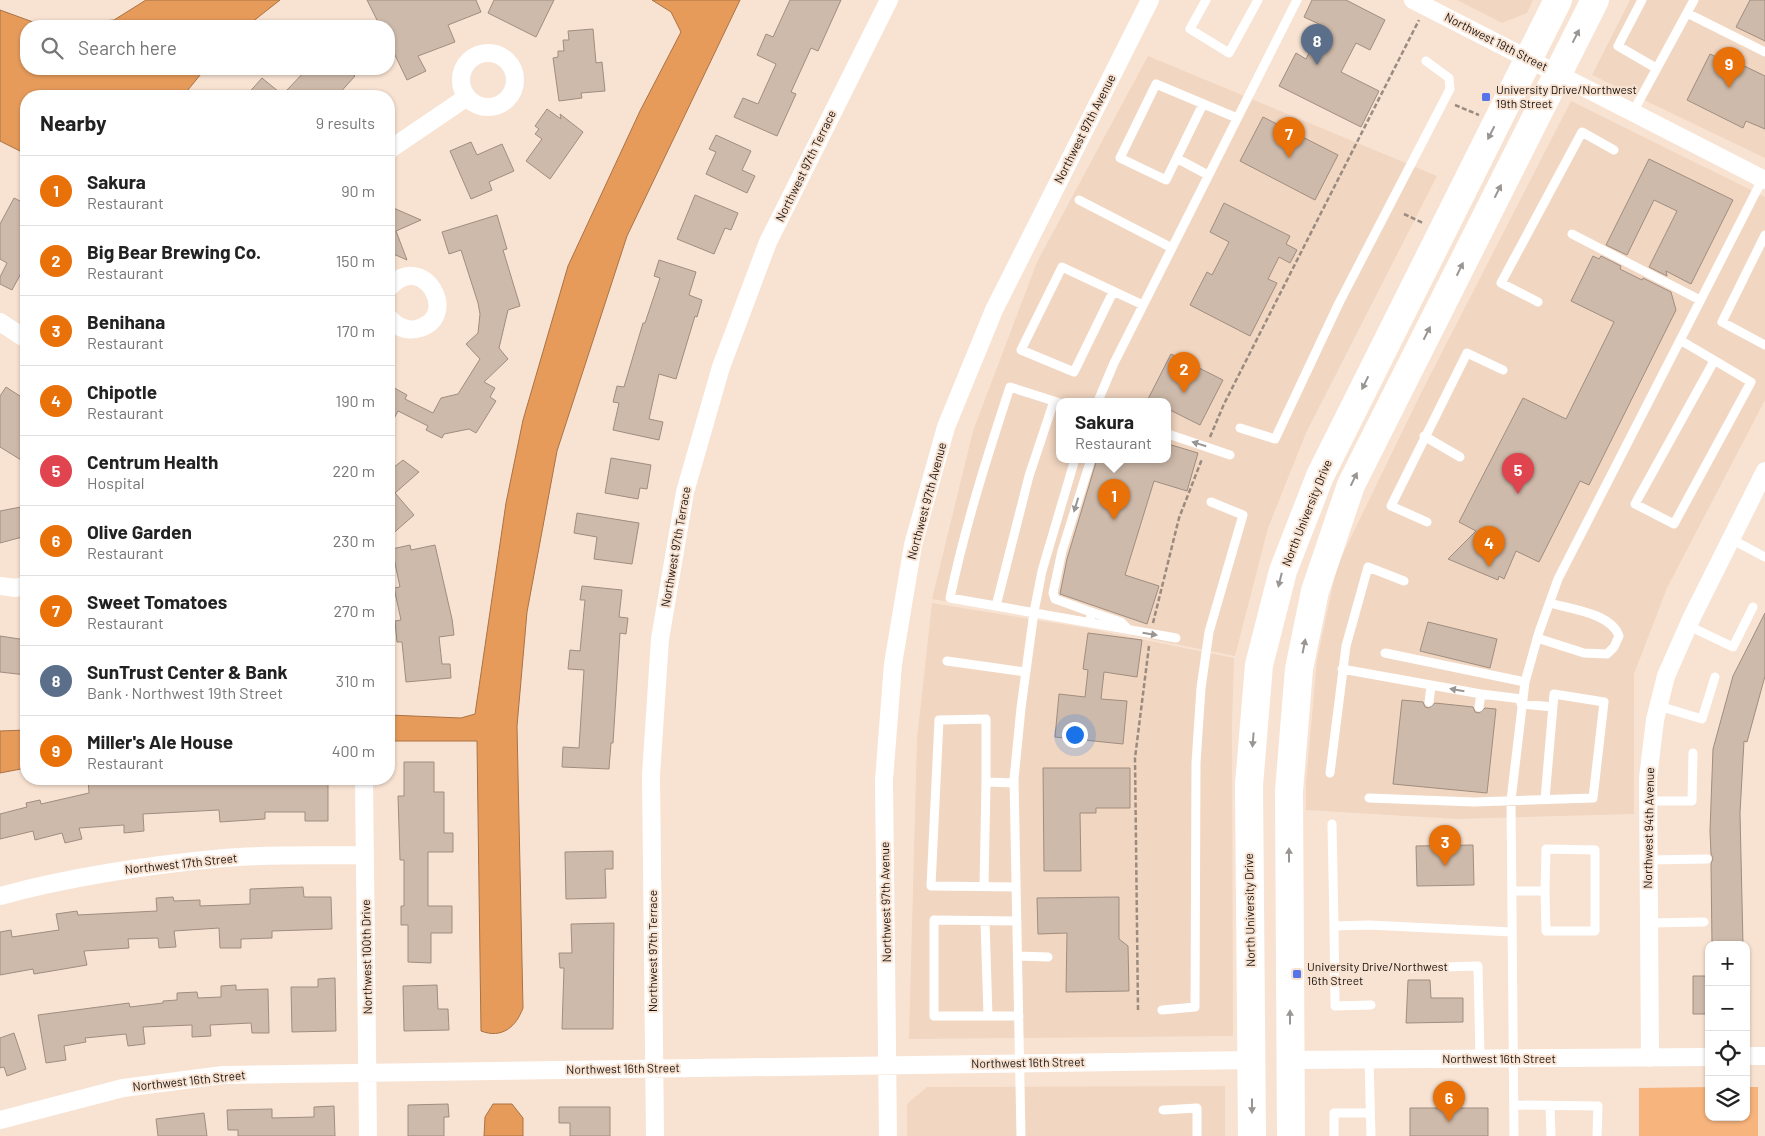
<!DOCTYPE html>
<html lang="en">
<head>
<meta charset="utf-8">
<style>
	:root { --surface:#fff; --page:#f6f6f6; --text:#222; --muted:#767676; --line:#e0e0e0; --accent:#0b8043 }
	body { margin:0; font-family:Barlow,sans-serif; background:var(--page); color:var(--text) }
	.controls { position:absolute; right:15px; bottom:15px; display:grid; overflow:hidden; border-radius:10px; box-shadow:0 1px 4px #0004 }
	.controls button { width:45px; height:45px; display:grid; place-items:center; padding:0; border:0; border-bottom:1px solid var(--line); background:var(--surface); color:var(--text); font:25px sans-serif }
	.you { position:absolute; left:1074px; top:734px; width:18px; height:18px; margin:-12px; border:4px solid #fff; border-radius:50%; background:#1a73e8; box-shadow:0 0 0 8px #1a73e833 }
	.badge { display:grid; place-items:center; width:32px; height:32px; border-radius:50%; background:var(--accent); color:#fff; font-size:16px; font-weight:700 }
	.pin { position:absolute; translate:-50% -41px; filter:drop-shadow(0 1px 2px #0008) }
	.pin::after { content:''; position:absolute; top:26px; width:18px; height:15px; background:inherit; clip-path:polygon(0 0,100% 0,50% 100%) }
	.popup { position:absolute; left:1056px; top:398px; width:115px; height:65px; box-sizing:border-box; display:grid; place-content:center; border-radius:10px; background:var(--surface); filter:drop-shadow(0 1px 4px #0005); font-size:16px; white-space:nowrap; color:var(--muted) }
	.popup b { font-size:19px; color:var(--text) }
	.popup::after { content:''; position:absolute; left:50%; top:100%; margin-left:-10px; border:10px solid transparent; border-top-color:var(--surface) }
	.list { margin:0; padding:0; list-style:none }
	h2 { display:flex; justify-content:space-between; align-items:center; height:65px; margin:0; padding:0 20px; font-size:21px }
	h2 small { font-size:16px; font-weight:400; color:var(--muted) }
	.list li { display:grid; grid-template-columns:32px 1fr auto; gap:15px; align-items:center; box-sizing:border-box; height:70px; padding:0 20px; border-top:1px solid var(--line) }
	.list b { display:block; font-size:19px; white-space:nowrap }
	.list p { margin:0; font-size:16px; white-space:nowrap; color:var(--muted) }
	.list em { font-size:16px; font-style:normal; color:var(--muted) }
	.icon { flex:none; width:28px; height:28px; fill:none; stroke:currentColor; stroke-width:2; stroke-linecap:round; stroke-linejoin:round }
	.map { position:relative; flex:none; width:1765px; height:1136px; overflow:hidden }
	.search { position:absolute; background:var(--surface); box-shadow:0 1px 4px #0004; left:20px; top:20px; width:375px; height:55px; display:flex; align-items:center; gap:12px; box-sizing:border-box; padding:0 18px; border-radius:20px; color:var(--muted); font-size:19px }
	.panel { position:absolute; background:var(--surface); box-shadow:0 1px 4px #0004; left:20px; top:90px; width:375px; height:695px; border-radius:20px }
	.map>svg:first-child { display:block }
</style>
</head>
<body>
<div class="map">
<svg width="1765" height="1136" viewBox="0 0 1765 1136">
	<rect width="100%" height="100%" fill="#f8e3d3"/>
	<path fill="#f1d6c1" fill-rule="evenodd" d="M1457,0H1533L1527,13L1502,23Z
		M1630,0H1765V158L1592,75Z
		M1148,56L1437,176L1306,433L1268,528L1235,656L1040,617L932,599L973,431L1037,262ZM1060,401H1168V459H1060Z
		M1571,101L1765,197V400L1667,588L1634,674V814L1457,819L1306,810V782L1317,660L1337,566L1421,393Z
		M932,603L1086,628L1234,658L1232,726L1233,1036L909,1039L917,739Z
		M1225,1086V1136H907V1104L927,1087Z"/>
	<path fill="#f8b47d" d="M1709,1087V1117H1746V1087H1758V1136H1639V1088Z"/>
	<path fill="#e79b5b" stroke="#aa7244" d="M146,0H280L247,26H26V69H205L183,96H26V154L0,141V10L44,26L114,20Z
		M652,0H740L627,236L557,451L527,612L517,726L523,1008C516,1027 502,1039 481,1031L477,741H389V715L461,718L475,714L506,503L523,420L568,266L640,111L681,32L671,12Z
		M26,730V768L0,773V731Z
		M493,1104H512L523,1118V1136H484L485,1117Z"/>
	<path fill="#cebaaa" stroke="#a08d7f" d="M367,0H476L481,12L448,25L455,42L418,56L426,71L407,80L394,53L389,55V26H380Z
		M494,0H554L536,37L488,13Z
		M790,0H841L818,51L811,48L791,92L796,94L777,136L734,117L743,98L758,104L776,64L757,55L766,34L773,37Z
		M1312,0H1346L1385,20L1370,50L1356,43L1341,72L1379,91L1361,127L1279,86L1296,53L1306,59L1323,26L1304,17Z
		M1750,0H1765V41L1736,27Z
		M593,29L596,63L602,62L605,91L581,93L582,98L559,101L553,58L558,57V51H564L563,40H569L568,31Z
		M1710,54L1738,67L1740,64L1765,76V129L1746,121L1743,128L1687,100Z
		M307,69H346L355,76L337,96H294L287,90Z
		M262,78L284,96H246Z
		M547,109L561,119L560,114L583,132L550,179L526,161L542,139L535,134L539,129L535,126Z
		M1263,117L1338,155L1315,200L1240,161Z
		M716,135L751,151L742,170L755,176L747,193L706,174L716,152L709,149Z
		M471,142L477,155L502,144L514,171L489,182L492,190L471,199L450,151Z
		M1649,159L1733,200L1691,284L1666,271L1667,276L1649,267L1677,211L1654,200L1627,255L1606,245Z
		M695,195L738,213L731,230L725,228L714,254L677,239Z
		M14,198L26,204V264L12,290L0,284V277L7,263L0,259V224Z
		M1224,203L1290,236L1286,244L1297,250L1290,263L1279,257L1268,279L1277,283L1250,336L1190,305L1207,272L1212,275L1229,242L1210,232Z
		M389,206L421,220L396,231L407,260L389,252Z
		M497,215L507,249L503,250L520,306L508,310L499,348L508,359L484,382L495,388L490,397L496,401L476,433L469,429L444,434L442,438L426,430L428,426L398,411L389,428V385L407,395L405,399L433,413L441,398L458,394L480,359L466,344L478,333L480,314L478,303L461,250L449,254L442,232Z
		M1593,256L1599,259L1601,256L1621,266L1620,269L1642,280L1643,278L1671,292L1676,310L1589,485L1580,481L1539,562L1516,551L1504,579L1499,576L1498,580L1448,559L1476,531L1459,522L1523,398L1566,419L1614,322L1571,301Z
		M659,260L696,272L689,295L702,300L697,317L695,316L676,379L659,374L649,419L663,422L659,440L613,430L619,403L613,402L617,386L624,387L643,323H645L660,278L654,276Z
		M1171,354L1223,380L1200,425L1168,409V401H1147Z
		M6,387L26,400V463L0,447V396Z
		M1168,444L1198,453L1187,491L1154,481L1125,575L1159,586L1147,624L1060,594L1067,559L1097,459H1168Z
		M611,458L651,465L647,489L640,488L638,499L605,493Z
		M403,460L419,472L395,493L414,515L389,537V471Z
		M26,506V536L0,543V511Z
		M577,513L639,523L632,564L594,559L597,537L574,533Z
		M410,545L411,550L435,545L452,619L454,635L439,637L442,664H450L451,678L406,682L402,642H397L395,621L401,620L394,588L400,587L392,549Z
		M582,586L622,590L619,617L628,618L626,634L620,633L613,743H611L609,769L562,767L563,747L579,748L584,670L568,669L570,650L580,651L585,600H580Z
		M1765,613V676L1747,742L1744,741L1740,813L1743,945H1712L1711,864L1713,858L1711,854L1710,831L1713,749L1733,676Z
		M1428,622L1497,639L1490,668L1420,651Z
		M1088,633L1142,640L1137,677L1104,672L1101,699L1127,701L1123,744L1055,737L1059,694L1085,697L1088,670L1083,669Z
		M0,636L26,640V675L0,672Z
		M1402,700L1423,702L1425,707L1429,708L1435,703L1473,707L1475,712L1479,713L1485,708L1496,709L1487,793L1393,784Z
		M404,762H434V792H444V833H453V852H428V906H452V933H431V963L408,962V925H401V906H404V860H400L398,796H404Z
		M1043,768H1130V808H1096V813H1080L1081,871H1044Z
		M88,779H110V784L224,779H236V782L280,781V779H328V821H305V812H265V819L220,822L219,810L143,814L144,831L124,833V825L79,828L82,839L65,843L62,833L35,840L33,831L0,839V814L27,807L26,803L40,800L41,804L89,793Z
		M1473,845L1474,885L1417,886L1416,846Z
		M613,851V869H605L606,898L566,899L565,852Z
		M303,887L304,897H331L332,929L272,931V938L241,939V948H220L219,928L174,931L176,947L159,948L158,938L128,939L129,948L84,951L87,965L34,974L33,969L0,975V932L11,930L12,937L59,930L56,914L77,911L78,915L157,911L156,898L173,897L174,901L200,900V906L250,904V889Z
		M1119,897V939L1128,946L1129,991L1066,992L1067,933L1038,934L1037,898Z
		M614,923L613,1029H562L564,968H560L559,953H572L571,924Z
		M1693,976H1709V1014H1693Z
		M335,978L336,1031L292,1032L291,987H318V979Z
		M1408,980H1430L1431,998H1463V1022L1406,1023Z
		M236,985V990L268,989L269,1033H252L251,1023L210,1025L211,1036L192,1037V1025L143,1027L145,1044L128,1046L126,1034L85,1038L86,1042L64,1046L66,1060L46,1063L38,1015L129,1003L130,1007L163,1003V1001L177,1000V993L197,992L198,998L221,997V986Z
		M437,985L438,1009H448L449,1030L404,1031L403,986Z
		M14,1033L26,1069L7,1076L4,1067L0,1068V1038Z
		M448,1104L449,1117H444V1136H408V1105Z
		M334,1106L335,1136H238V1130H228L227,1110L272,1109V1118L314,1117V1107Z
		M559,1107H610V1136H570V1123H559Z
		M1410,1108H1488V1136H1410Z
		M204,1113L207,1136H158L156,1119Z"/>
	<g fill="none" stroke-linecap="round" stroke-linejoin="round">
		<path stroke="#9a8b80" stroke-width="2.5" stroke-dasharray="5 2.5" stroke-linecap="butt" d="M1455,105L1479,115
			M1404,214L1423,223
			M1210,437L1224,404L1419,20
			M1153,623L1179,518L1202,459
			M1138,1010L1135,758L1149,646"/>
		<path stroke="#fff" stroke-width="9" d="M1206,0L1190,29L1229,53L1258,0
			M1642,0L1618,46L1656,68
			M1687,13L1765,52
			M1203,104L1166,180L1120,158L1156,84L1237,118
			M1633,112L1694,0
			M1178,159L1208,175
			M1079,200L1172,248
			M1572,234L1700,300
			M1765,235L1722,322L1765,345
			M1113,292L1074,372L1021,350L1062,267L1143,305
			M1538,302L1501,283L1582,132L1614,150
			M1680,340L1751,382L1674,524L1635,504L1714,361
			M1054,401L1029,476L996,606L950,598C965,526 987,457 1010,387L1060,403
			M1098,401L1114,363L1297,0
			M1240,428L1275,439L1339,303L1450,89L1449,78L1426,61
			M1168,434L1230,455
			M1424,436L1460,457
			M1427,522L1391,506L1467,353L1503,370
			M1731,539L1765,557
			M996,606L1176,638
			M1091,612L1121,622L1129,630
			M1090,623L1091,612L1055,599L1053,593L1062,551L1091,459
			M1689,626L1733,647L1753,607
			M1537,638L1584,653L1607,654L1614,647L1619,636C1611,613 1570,609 1550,603
			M1385,653L1525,682
			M947,661L1025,672
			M1342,669L1481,694L1522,699
			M1429,702L1431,686
			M1521,704L1553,707
			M1659,706L1702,719L1715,677
			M1479,707L1481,694
			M1330,773L1346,646L1368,567L1404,581
			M1014,783L986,782V719L939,720L931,886L1016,887
			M1369,798L1474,802L1593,798L1604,702L1554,694L1545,799
			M1648,801H1692L1693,753
			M1332,824L1334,926L1369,925L1512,932
			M1648,860L1707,859
			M984,886L986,782
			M1512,891H1545L1546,849L1595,850V931H1546L1545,891
			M1017,921L934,920V1016H1019
			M985,922L988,1016
			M1649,923L1704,922
			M1334,926L1335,1006L1371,1005
			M1018,956L1048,957
			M1407,968L1478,966L1480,1059
			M1162,1010L1195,1007L1196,763L1201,688L1209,632L1243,515L1211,502
			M1369,1059L1371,1136
			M1514,1105L1598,1106L1597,1136
			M1550,1106L1551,1136
			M1163,1110L1197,1108V1136
			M1021,1136L1014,779L1021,708L1034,612L1042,571L1075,459
			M1334,1136V1113H1370
			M1514,1136L1511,800L1525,682L1539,632L1558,579L1763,178"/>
		<path stroke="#fff" stroke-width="18" d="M1413,0L1765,180
			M461 80a27 27 0 1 1 54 0a27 27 0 1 1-54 0Z
			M389,150L467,97
			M389,288C423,248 463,319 416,329C405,331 396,326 389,318
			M0,322L26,339
			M0,586L16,588L26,585
			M364,779L368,1136
			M0,896C73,876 149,865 224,858C271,854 318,856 365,855
			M1746,1056H1765
			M1650,1058L1648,778L1655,720L1666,676L1692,617L1765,471
			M1290,1060L1709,1057
			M0,1120L123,1088L223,1075L1252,1060
			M655,1136L651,775L660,639L685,492L721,367L768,242L889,0
			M888,1136L884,780L893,664L913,545L946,427L994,310L1150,0"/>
		<path stroke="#fff" stroke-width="28" d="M1252,1136L1249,785L1259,665L1283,571L1320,476L1558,0
			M1291,1136L1289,791L1299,669L1315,591L1351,485L1595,0"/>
	</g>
	<defs><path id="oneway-solid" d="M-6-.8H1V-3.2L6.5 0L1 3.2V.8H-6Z" transform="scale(1.25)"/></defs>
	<g fill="#989593">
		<use href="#oneway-solid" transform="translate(1576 36) rotate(-63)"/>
		<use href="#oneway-solid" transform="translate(1491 133) rotate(117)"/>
		<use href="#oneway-solid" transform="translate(1498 191) rotate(-63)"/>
		<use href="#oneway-solid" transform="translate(1460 269) rotate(-64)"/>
		<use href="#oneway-solid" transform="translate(1427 333) rotate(-63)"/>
		<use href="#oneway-solid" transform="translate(1365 383) rotate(116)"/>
		<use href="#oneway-solid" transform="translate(1199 444) rotate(-163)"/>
		<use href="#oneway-solid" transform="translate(1354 479) rotate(-64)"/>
		<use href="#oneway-solid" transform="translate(1076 505) rotate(107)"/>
		<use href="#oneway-solid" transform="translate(1280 580) rotate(104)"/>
		<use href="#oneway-solid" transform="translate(1150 634) rotate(9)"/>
		<use href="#oneway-solid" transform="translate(1304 646) rotate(-79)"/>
		<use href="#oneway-solid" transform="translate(1457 690) rotate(-170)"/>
		<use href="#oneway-solid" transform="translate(1253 740) rotate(95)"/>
		<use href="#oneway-solid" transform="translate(1289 855) rotate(-90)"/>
		<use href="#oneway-solid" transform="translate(1290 1017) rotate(-90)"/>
		<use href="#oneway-solid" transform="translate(1252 1106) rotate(90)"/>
	</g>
	<g fill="#5574e9" stroke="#f8e3d3" stroke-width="2">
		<rect x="1481" y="92" width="10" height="10" rx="2.5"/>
		<rect x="1292" y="969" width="10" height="10" rx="2.5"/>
	</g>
	<g text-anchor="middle" stroke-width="4" stroke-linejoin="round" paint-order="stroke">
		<g font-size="12" fill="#1a130e" stroke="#f8e3d3">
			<text transform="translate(1496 42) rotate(27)" y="4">Northwest 19th Street</text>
			<text transform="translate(1085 129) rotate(-63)" y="4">Northwest 97th Avenue</text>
			<text transform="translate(806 166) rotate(-64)" y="4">Northwest 97th Terrace</text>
			<text transform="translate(927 501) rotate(-75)" y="4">Northwest 97th Avenue</text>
			<text transform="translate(1307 513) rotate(-68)" y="4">North University Drive</text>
			<text transform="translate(676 547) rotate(-80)" y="4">Northwest 97th Terrace</text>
			<text transform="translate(1649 828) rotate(-89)" y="4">Northwest 94th Avenue</text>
			<text transform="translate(181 864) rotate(-6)" y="4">Northwest 17th Street</text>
			<text transform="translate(886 902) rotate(-91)" y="4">Northwest 97th Avenue</text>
			<text transform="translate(1250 910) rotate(-91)" y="4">North University Drive</text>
			<text transform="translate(653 951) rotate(-90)" y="4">Northwest 97th Terrace</text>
			<text transform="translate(367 957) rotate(-91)" y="4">Northwest 100th Drive</text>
			<text x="1499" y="1063">Northwest 16th Street</text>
			<text transform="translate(1028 1063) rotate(-1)" y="4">Northwest 16th Street</text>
			<text transform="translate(623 1069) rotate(-1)" y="4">Northwest 16th Street</text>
			<text transform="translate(189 1081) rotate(-6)" y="4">Northwest 16th Street</text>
		</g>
		<g font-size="12" fill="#1a130e" stroke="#f8e3d3" text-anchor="start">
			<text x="1496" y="94">University Drive/Northwest<tspan x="1496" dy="14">19th Street</tspan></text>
			<text x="1307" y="971">University Drive/Northwest<tspan x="1307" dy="14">16th Street</tspan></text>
		</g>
	</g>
</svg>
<div class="controls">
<button>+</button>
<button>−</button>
<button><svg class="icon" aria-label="locate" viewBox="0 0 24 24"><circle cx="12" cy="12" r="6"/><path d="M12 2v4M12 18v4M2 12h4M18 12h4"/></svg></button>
<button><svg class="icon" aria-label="layers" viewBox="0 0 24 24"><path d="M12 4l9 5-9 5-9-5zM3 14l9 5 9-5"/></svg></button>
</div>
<div class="you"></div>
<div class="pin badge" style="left:1114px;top:520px;background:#e8710a">1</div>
<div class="popup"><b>Sakura</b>Restaurant</div>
<div class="pin badge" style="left:1184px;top:393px;background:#e8710a">2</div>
<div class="pin badge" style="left:1445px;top:866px;background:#e8710a">3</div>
<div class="pin badge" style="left:1489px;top:567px;background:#e8710a">4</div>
<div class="pin badge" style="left:1518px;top:494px;background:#e0444e">5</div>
<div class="pin badge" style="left:1449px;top:1122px;background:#e8710a">6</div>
<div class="pin badge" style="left:1289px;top:158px;background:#e8710a">7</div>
<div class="pin badge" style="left:1317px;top:65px;background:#5c6f8a">8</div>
<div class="pin badge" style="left:1729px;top:88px;background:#e8710a">9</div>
<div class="search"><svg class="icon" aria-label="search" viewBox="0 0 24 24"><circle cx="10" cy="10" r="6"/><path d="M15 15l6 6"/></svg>Search here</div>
<section class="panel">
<h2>Nearby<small>9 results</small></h2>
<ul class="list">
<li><span class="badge" style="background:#e8710a">1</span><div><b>Sakura</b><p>Restaurant</p></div><em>90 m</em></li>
<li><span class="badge" style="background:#e8710a">2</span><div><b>Big Bear Brewing Co.</b><p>Restaurant</p></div><em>150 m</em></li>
<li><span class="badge" style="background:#e8710a">3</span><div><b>Benihana</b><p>Restaurant</p></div><em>170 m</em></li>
<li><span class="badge" style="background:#e8710a">4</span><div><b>Chipotle</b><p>Restaurant</p></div><em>190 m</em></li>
<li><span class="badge" style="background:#e0444e">5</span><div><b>Centrum Health</b><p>Hospital</p></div><em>220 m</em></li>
<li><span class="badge" style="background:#e8710a">6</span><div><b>Olive Garden</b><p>Restaurant</p></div><em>230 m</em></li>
<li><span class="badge" style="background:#e8710a">7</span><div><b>Sweet Tomatoes</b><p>Restaurant</p></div><em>270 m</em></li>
<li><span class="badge" style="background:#5c6f8a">8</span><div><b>SunTrust Center &amp; Bank</b><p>Bank · Northwest 19th Street</p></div><em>310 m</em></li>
<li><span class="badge" style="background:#e8710a">9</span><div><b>Miller's Ale House</b><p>Restaurant</p></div><em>400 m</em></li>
</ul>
</section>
</div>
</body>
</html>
